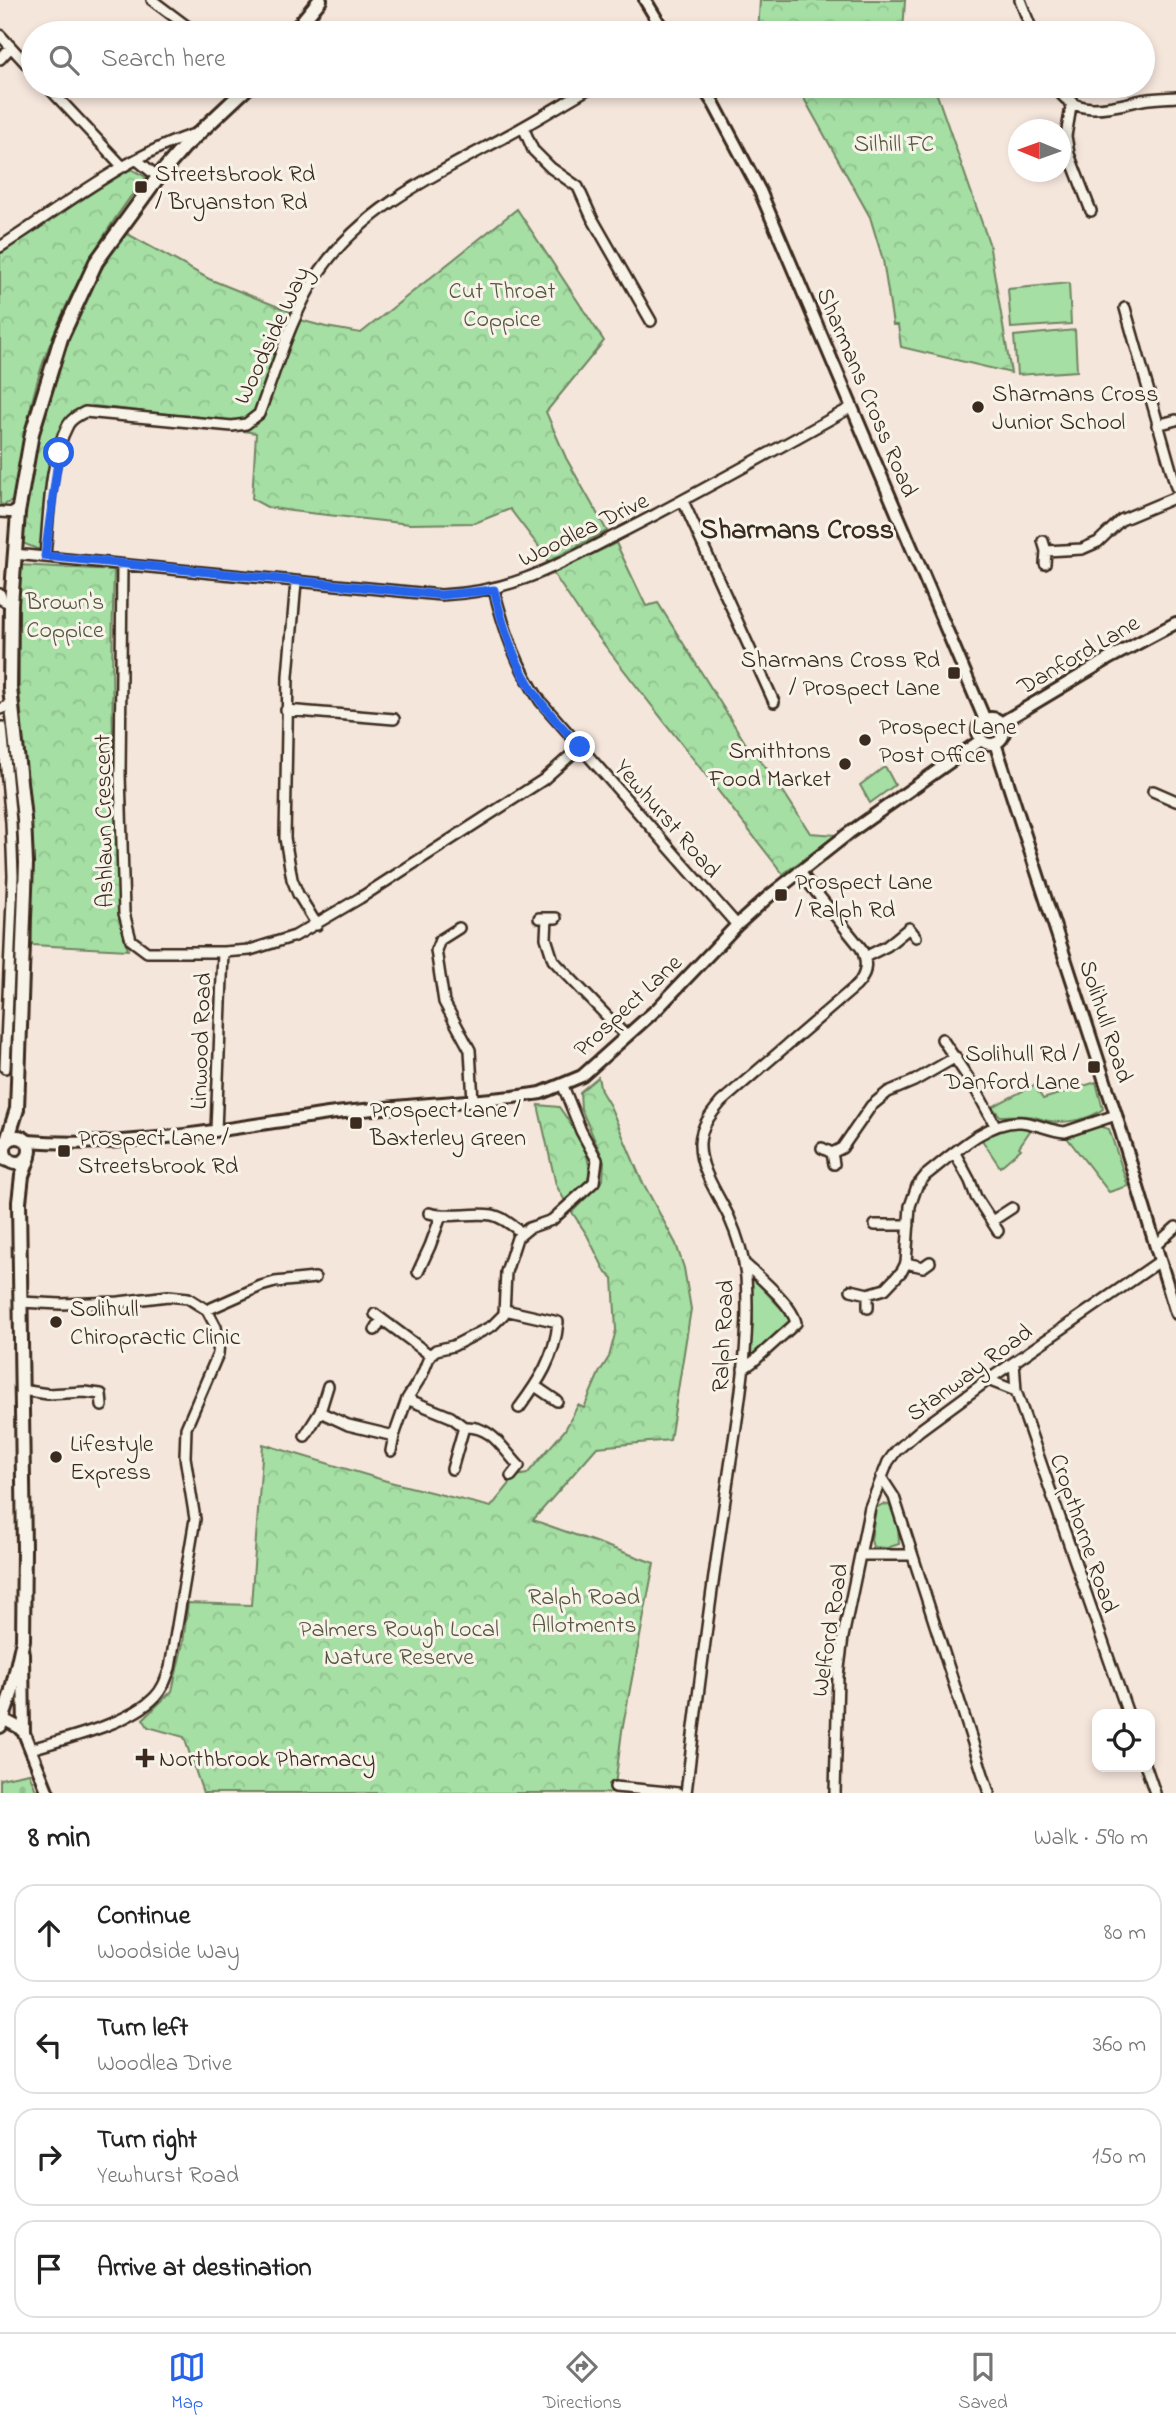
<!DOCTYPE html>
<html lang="en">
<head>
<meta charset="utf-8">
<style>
	:root { --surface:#fff; --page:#f2f2f2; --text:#222; --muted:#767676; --line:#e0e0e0; --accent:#2563eb }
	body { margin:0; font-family:"Indie Flower",sans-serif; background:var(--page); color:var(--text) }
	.controls { position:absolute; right:21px; bottom:21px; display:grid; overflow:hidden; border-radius:14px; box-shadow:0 4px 10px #0003 }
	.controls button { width:63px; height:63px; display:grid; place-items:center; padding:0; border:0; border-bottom:2px solid var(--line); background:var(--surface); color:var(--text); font:35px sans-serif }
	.compass { position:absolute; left:1008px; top:119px; width:63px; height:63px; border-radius:50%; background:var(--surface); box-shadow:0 4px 10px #0003; rotate:271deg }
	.stop { position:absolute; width:21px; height:21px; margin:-16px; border:5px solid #2563eb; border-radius:50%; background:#fff }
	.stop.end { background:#2563eb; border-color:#fff; box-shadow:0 2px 7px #0008 }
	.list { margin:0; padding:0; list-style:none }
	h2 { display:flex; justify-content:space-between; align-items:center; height:91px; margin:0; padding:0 28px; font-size:30px }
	h2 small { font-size:23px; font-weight:400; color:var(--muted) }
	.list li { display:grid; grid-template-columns:46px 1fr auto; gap:21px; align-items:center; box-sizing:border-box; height:98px; margin:0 14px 14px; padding:0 14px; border:2px solid var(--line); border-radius:21px }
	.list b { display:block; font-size:26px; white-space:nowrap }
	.list p { margin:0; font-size:23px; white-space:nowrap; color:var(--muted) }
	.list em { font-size:23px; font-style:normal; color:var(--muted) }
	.icon { flex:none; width:38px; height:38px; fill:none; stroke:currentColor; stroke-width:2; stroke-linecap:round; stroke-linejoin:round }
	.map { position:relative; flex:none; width:1176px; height:1793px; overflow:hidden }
	.search { position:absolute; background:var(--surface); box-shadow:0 4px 10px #0003; left:21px; right:21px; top:21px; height:77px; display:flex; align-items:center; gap:18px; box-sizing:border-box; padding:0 24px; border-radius:38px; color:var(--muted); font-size:26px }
	.sheet { height:539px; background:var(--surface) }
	nav { display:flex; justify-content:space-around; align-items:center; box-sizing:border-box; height:98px; border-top:2px solid var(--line); background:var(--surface); font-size:19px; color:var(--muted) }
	nav a { display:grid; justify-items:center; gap:4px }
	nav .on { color:var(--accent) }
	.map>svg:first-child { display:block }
</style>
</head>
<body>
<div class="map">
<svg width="1176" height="1793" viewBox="0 0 1176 1793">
	<defs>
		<pattern id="forest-crowns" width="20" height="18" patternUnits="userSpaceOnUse" patternTransform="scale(1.75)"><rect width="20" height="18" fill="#a5dfa4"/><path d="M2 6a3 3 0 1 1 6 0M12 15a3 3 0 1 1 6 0" fill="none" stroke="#8fc08d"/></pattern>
		<pattern id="cemetery-stones" width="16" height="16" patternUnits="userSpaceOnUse" patternTransform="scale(1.75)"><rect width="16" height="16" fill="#a5dfa4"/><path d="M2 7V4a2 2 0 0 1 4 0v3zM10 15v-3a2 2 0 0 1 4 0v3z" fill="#8fc08d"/></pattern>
	</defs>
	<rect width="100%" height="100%" fill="#f5e6dc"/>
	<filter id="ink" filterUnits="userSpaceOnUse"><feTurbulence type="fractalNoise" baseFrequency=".0143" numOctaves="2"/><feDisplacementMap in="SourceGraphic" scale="14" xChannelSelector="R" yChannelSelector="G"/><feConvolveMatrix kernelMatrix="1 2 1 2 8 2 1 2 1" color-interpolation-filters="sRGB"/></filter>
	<g filter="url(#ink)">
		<path fill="#a5dfa4" stroke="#708461" stroke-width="2" d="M1069,283L1071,324L1011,328L1008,289Z
			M1075,330L1077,371L1017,375L1014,336Z
			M883,768H886L895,785L870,803L860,785Z
			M1096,1082L1103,1109C1090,1119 1066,1124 1050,1121C1042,1120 1035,1116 1028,1116C1019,1115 1009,1116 1000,1116L992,1107L1034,1085L1043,1099Z
			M1098,1126L1109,1129L1128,1186L1109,1192L1065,1135Z
			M1008,1127L1032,1128L1019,1147L1021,1149L1000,1167L982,1140L995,1131Z
			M751,1276L789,1317L790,1323L753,1357H748L753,1321Z
			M883,1504L889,1505C896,1516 899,1531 899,1544L887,1548L873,1547L871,1540L876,1508Z"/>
		<path fill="url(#forest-crowns)" stroke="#708461" stroke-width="2" d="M760,0H905L903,33H758Z
			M797,86H934L989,243L1011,373L901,347L898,325H893L883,260L870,217Z
			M131,169L146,177C103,230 70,290 46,354C29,401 22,452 13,501L3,505L0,504V252L125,170Z
			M517,209L604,341L546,412L566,458L607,531L547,562L542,551L510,509L475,523L410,524L291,511L267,507L252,499L256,433L244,431L261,417L300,320L326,327L361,333Z
			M124,232L209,279L291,312V318L255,414L241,422L94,406C88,409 79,410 74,414C47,432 44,521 42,551L20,542L40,421L63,348L92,285Z
			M616,543L646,606L658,603L746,744L774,777L810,833L837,835L783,874L581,615L553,573Z
			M18,565L114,570C111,656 112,742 116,827C118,869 119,909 128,950L32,945L29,816L19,688Z
			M598,1077L601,1091L610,1106L641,1179L676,1244L684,1268L691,1309L670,1440L597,1447L533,1520L654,1563L622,1731L614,1793H203L184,1737L148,1727L143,1719L172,1691L183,1643L188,1603L251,1605L263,1444L390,1482L491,1507L516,1476L527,1474L565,1430L578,1405L584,1408L599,1373L609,1357L616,1330L613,1278L606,1273L587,1235L572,1212L603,1180L604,1161L581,1109L580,1092Z
			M538,1105L559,1107C572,1125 602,1166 583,1187C578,1192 571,1196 565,1201L556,1185Z"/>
		<path fill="url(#cemetery-stones)" stroke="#708461" stroke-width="2" d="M29,1773L37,1793H0V1779Z"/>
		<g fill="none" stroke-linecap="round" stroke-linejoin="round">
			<defs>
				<path id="minor" d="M152,0L196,33
					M1020,0L1033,33
					M0,35L33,71
					M0,59L11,47
					M47,86L123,167
					M1056,86C1073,120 1114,106 1142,100C1153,98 1165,98 1176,97
					M1072,101L1066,136L1069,154L1091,211
					M523,127L533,150L551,168L578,187L592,218L651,321
					M137,160L158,177
					M0,247C58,210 133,151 198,133
					M1125,308L1176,487
					M1157,425L1176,420
					M683,501L774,702
					M0,512L18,513
					M1043,541L1046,551L1045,564
					M1046,551L1082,549L1098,542L1121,520L1176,497
					M14,554L441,595C516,592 561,563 626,530C702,491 777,449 852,407
					M45,556C49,517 49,460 68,425C72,418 79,415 85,412L232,426L246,424L259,414C277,366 292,314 320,271C364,207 438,173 505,137C535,121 564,103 593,86
					M122,565L120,774L124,913L131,940L147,952H223L250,950L295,936L360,898L543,780L580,747
					M296,582L288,676L285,838L292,879L298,894L317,925
					M494,590C505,632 516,665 541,702L737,925
					M0,594L2,600L11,604
					M0,709L11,705
					M286,710L394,719
					M2,727L11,822L13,876L5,1068
					M1153,791L1176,801
					M539,918H556
					M547,918L546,938L553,960L626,1036
					M459,928L440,940L436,950L444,1002L470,1050L473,1101
					M865,957L887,946L909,928L916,937
					M942,1039L975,1088L995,1125
					M216,1131L223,952
					M822,1148L832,1153L834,1164
					M832,1153L842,1148L871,1106L888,1092L914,1081L956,1057
					M955,1153L970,1181L976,1197L998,1231
					M429,1213C450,1219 471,1212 492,1215C503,1217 513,1226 522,1233
					M992,1221L1012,1208
					M875,1225H909
					M1156,1245L1176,1227
					M906,1263L923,1267L930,1262
					M418,1272L430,1246L441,1216
					M851,1290L868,1294L885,1289L902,1271L906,1263L910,1206L917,1186L926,1175C952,1155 987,1120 1021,1122C1036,1123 1050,1131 1065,1132L1116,1115
					M868,1294V1308
					M20,1302L61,1304L119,1302L168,1296L188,1298L207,1310L216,1327L219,1342L218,1354L186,1428L185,1457L195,1519L170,1668C166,1679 163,1689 155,1697C129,1724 67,1738 31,1749
					M207,1310L261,1286L275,1282L315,1278
					M505,1310L558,1322C555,1357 539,1381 519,1408
					M375,1314L430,1355
					M375,1330L381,1320
					M1014,1362L1016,1391L1128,1714
					M743,1369L754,1361L796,1323C792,1304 759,1277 744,1263
					M988,1380L1016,1391
					M328,1386L320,1412L348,1425L394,1436L391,1451
					M535,1386L557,1401
					M21,1390L48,1394L84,1392L101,1394L102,1406
					M407,1399L451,1417L464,1427
					M305,1436L320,1412
					M394,1436L407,1399L422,1375L430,1355L436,1350L453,1346L492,1326L504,1314L506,1272L517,1238L529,1228L552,1220L594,1182L597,1160L581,1131L563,1086
					M452,1469L464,1427C491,1425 502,1448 519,1466L511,1476
					M881,1477L894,1497L989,1793
					M861,1555H912
					M1146,1767L1155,1793
					M615,1787L678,1793
					M686,1793C698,1693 711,1593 726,1493C736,1423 751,1349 746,1277C744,1257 737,1235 729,1217C718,1194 699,1169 700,1143C701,1126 711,1114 721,1102L856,986C867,975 868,962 861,948L799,871
					M835,1793L838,1676L843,1637L870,1507L888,1462L896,1451L920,1430L988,1380L1160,1261"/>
				<path id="tertiary" d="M645,0L665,33
					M702,86L714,104L760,191L985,720
					M978 731a13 13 0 1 1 26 0a13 13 0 1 1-26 0Z
					M1001,723L1110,658L1176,623
					M995,743L1116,1115L1176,1313
					M27,1141C127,1149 229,1128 328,1114C389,1106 452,1103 513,1097L541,1093L582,1076L658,1008L737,925L768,897L849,833L981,740
					M0,1158L7,1161
					M23,1653L24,1733
					M3,1719L18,1727L24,1733L48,1793"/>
				<path id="secondary" d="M293,33L320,0
					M4 1150a13 13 0 1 1 26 0a13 13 0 1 1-26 0Z
					M7,1141L17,1109L26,863L24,819L10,688L11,604L18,513L32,433L61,338L96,262L158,177L183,148L249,86
					M0,1726L11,1694L23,1640L24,1549L19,1202L22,1176L29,1157"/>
			</defs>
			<use href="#minor" stroke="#3b2a1e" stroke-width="14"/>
			<use href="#tertiary" stroke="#3b2a1e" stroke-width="16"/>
			<use href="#secondary" stroke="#3b2a1e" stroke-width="18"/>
			<use href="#minor" stroke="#f7f3e8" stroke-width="9"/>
			<use href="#tertiary" stroke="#f7f3e8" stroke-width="10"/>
			<use href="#secondary" stroke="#f7f3e8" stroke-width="12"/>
		</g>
	</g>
	<g fill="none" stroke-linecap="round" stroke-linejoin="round" filter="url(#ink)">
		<path stroke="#2563eb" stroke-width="9" d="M59,453L45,556L441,595L494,590C504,630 515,668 540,701C552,717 567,732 580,747"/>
	</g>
	<g fill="#3b2a1e" stroke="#f7f3e8" stroke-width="2.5">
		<rect x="134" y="180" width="14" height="14" rx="3.5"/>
		<circle cx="978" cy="407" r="7"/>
		<rect x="947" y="666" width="14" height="14" rx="3.5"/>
		<circle cx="865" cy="740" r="7"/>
		<circle cx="845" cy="764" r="7"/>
		<rect x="774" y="888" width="14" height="14" rx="3.5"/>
		<rect x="1087" y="1060" width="14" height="14" rx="3.5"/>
		<rect x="349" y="1116" width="14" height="14" rx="3.5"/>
		<rect x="57" y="1144" width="14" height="14" rx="3.5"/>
		<circle cx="56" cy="1322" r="7"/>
		<circle cx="56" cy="1457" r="7"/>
		<path d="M141.5 1747.5h7v7h7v7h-7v7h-7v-7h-7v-7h7z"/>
	</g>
	<g text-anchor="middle" stroke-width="6" stroke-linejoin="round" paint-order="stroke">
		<g font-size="24" fill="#565740" stroke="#f7f3e8">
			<text x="894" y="151">Silhill FC</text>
			<text x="502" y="298">Cut Throat<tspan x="502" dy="28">Coppice</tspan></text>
			<text x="65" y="609">Brown's<tspan x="65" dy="28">Coppice</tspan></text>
			<text x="584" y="1604">Ralph Road<tspan x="584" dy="28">Allotments</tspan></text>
			<text x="399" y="1636">Palmers Rough Local<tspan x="399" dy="28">Nature Reserve</tspan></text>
		</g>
		<g font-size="24" fill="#3b2a1e" stroke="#f7f3e8" text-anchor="start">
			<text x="155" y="181">Streetsbrook Rd<tspan x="155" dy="28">/ Bryanston Rd</tspan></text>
			<text x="992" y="401">Sharmans Cross<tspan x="992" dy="28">Junior School</tspan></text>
			<text x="940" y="667" text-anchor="end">Sharmans Cross Rd<tspan x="940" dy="28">/ Prospect Lane</tspan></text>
			<text x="879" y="734">Prospect Lane<tspan x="879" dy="28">Post Office</tspan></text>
			<text x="831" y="758" text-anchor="end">Smithtons<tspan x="831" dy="28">Food Market</tspan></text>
			<text x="795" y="889">Prospect Lane<tspan x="795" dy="28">/ Ralph Rd</tspan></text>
			<text x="1080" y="1061" text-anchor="end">Solihull Rd /<tspan x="1080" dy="28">Danford Lane</tspan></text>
			<text x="370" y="1117">Prospect Lane /<tspan x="370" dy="28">Baxterley Green</tspan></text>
			<text x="78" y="1145">Prospect Lane /<tspan x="78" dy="28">Streetsbrook Rd</tspan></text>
			<text x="70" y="1316">Solihull<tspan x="70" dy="28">Chiropractic Clinic</tspan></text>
			<text x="70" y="1451">Lifestyle<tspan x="70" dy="28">Express</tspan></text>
			<text x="159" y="1766">Northbrook Pharmacy</text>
		</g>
		<g font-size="24" fill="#3b2a1e" stroke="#f7f3e8">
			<text transform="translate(271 335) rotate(-65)" y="8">Woodside Way</text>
			<text transform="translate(868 392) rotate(67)" y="8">Sharmans Cross Road</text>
			<text transform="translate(583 529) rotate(-26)" y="8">Woodlea Drive</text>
			<text transform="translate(1078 654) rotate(-30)" y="8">Danford Lane</text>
			<text transform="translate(668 818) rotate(49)" y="8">Yewhurst Road</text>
			<text transform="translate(103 821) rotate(-91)" y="8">Ashlawn Crescent</text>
			<text transform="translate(627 1005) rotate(-43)" y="8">Prospect Lane</text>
			<text transform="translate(1107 1021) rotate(72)" y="8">Solihull Road</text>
			<text transform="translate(200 1041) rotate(-88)" y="8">Linwood Road</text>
			<text transform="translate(722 1336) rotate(-87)" y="8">Ralph Road</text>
			<text transform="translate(969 1372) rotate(-36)" y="8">Stanway Road</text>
			<text transform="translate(1085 1533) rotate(71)" y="8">Cropthorne Road</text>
			<text transform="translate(829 1630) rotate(-81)" y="8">Welford Road</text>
		</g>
		<g font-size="28" font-weight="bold" fill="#3b2a1e" stroke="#f7f3e8">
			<text x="797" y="538">Sharmans Cross</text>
		</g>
	</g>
</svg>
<div class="controls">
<button><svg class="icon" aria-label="locate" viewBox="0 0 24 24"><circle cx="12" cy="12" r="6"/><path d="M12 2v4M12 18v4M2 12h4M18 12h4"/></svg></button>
</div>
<svg class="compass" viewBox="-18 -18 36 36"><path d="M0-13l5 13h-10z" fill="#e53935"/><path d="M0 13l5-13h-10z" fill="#767676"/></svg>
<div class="stop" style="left:59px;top:453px"></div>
<div class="stop end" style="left:580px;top:747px"></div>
<div class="search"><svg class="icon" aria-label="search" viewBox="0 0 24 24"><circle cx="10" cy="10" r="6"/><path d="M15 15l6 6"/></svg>Search here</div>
</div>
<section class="sheet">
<h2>8 min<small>Walk · 590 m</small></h2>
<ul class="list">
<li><svg class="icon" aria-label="ahead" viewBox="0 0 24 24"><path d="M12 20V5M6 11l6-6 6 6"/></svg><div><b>Continue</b><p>Woodside Way</p></div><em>80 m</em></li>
<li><svg class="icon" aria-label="left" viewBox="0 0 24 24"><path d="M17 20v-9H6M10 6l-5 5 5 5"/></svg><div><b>Turn left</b><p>Woodlea Drive</p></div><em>360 m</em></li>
<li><svg class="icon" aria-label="right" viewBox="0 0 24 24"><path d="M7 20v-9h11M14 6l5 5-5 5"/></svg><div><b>Turn right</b><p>Yewhurst Road</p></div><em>150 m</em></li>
<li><svg class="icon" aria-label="arrive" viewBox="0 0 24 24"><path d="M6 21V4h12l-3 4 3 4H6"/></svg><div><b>Arrive at destination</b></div></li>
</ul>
</section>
<nav>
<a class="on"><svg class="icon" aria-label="map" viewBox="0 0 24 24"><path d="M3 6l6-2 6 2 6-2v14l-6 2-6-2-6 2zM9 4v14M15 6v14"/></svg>Map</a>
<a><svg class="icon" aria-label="directions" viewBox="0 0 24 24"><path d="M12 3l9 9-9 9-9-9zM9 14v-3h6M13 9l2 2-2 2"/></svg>Directions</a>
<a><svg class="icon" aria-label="saved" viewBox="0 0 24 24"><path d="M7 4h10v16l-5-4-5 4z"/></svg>Saved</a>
</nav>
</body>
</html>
